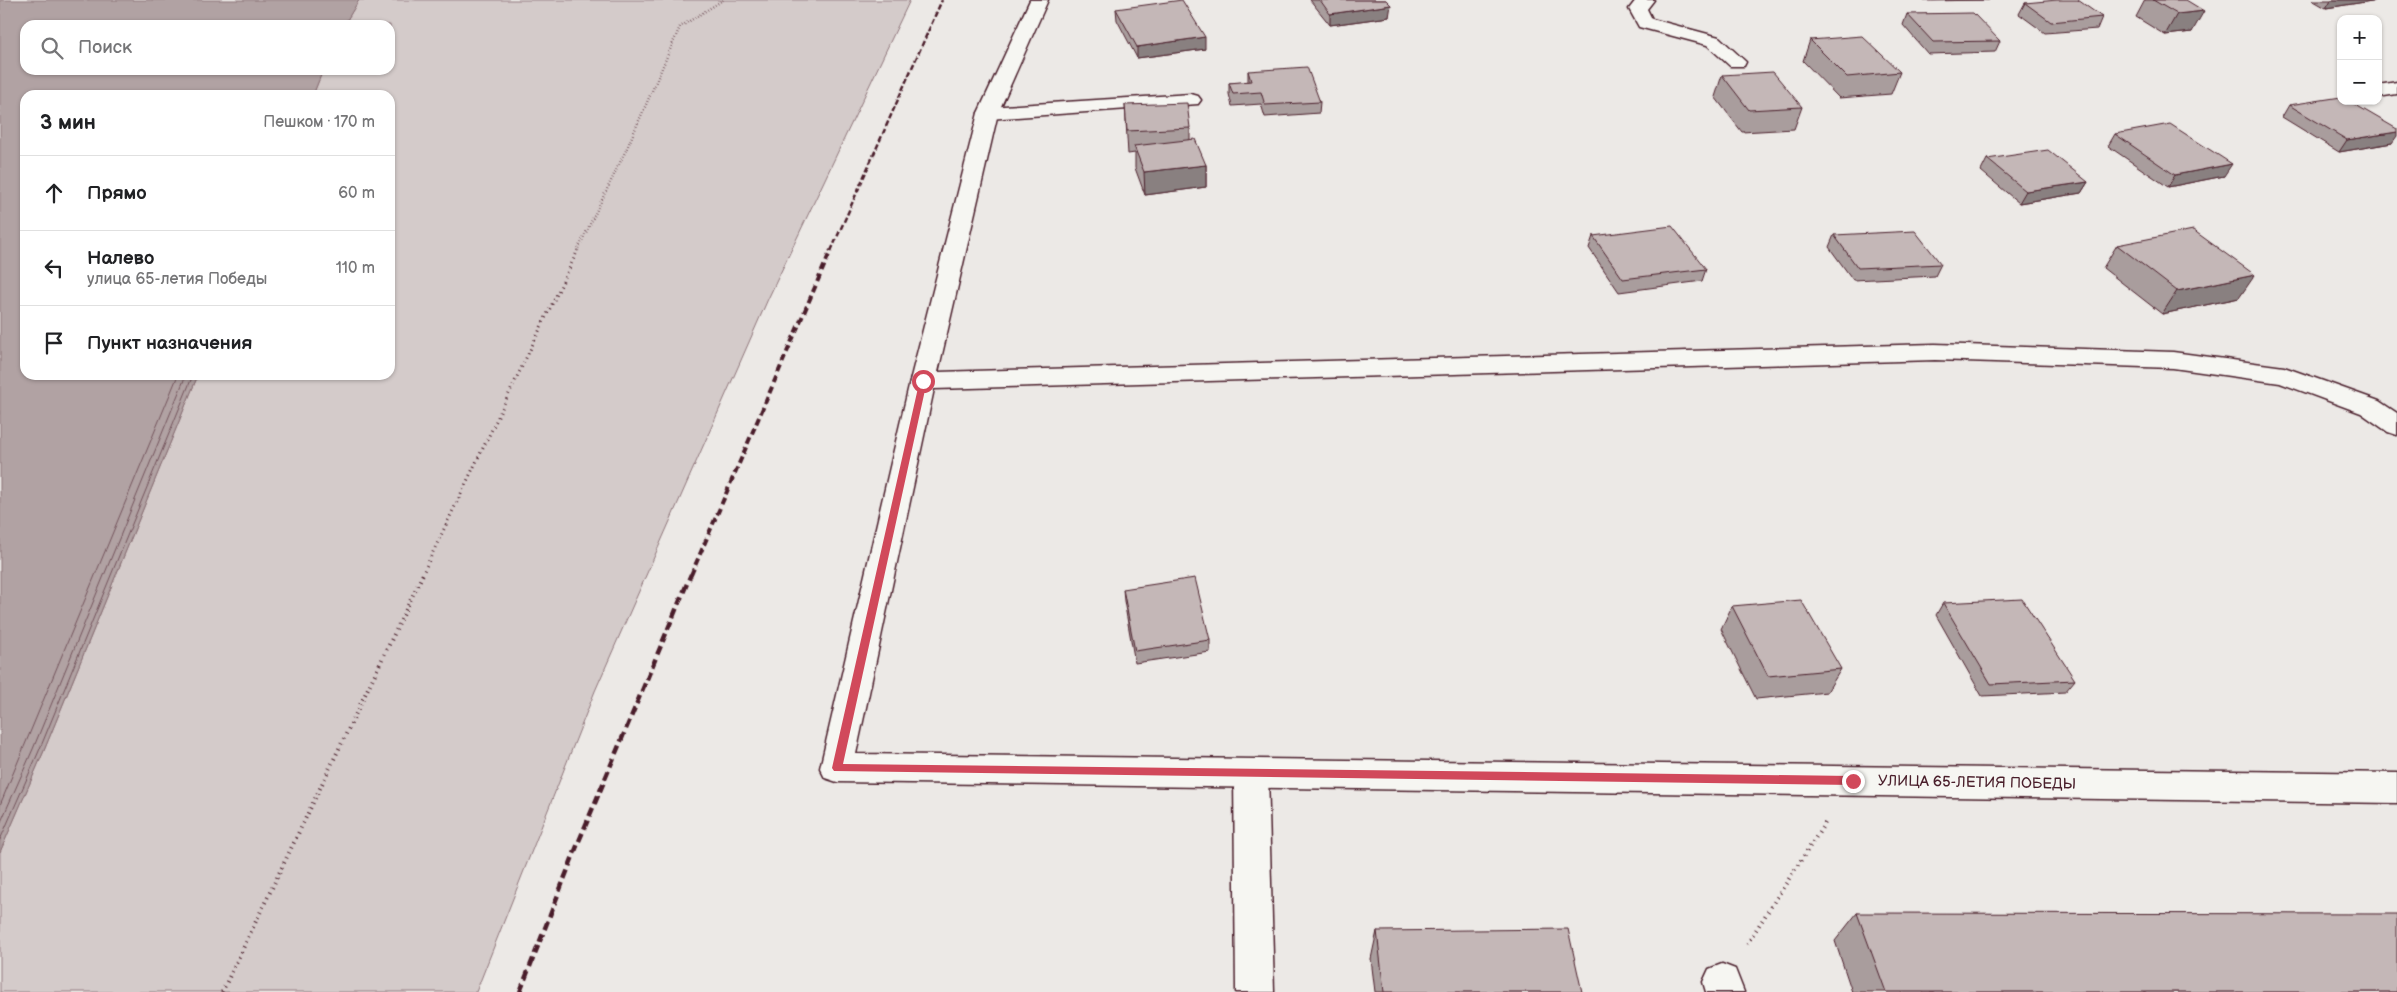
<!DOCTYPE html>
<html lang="ru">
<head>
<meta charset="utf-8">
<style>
	:root { --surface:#fff; --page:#f2f2f2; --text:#202124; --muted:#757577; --line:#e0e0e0 }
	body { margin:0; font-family:"Balsamiq Sans",sans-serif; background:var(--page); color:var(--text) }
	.controls { position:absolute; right:15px; top:15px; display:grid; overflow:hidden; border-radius:10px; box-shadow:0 1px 4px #0004 }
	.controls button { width:45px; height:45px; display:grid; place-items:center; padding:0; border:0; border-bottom:1px solid var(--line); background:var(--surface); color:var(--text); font:25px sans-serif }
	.stop { position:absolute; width:15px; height:15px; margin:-11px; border:4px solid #d1495b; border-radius:50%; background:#fff }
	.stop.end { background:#d1495b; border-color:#fff; box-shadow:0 1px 5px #0008 }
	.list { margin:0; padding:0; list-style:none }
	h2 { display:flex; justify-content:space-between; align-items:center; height:65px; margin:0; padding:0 20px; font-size:21px }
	h2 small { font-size:16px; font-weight:400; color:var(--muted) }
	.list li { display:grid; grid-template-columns:32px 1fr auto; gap:15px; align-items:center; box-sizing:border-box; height:75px; padding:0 20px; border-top:1px solid var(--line) }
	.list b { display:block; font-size:19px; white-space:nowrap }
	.list p { margin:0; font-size:16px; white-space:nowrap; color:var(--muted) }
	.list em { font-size:16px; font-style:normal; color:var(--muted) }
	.icon { flex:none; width:28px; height:28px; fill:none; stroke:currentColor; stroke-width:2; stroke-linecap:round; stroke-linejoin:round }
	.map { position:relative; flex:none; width:2397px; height:992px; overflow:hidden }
	.search { position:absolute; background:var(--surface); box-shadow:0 1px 4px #0004; left:20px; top:20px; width:375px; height:55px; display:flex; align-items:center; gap:12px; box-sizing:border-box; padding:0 18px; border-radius:15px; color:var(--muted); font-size:19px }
	.panel { position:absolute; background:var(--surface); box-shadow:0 1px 4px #0004; left:20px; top:90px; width:375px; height:290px; border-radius:15px }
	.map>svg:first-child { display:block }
</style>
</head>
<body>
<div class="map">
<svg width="2397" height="992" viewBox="0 0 2397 992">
	<rect width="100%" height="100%" fill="#ece9e6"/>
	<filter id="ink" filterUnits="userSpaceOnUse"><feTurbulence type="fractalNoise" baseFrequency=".02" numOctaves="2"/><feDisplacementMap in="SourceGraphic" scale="10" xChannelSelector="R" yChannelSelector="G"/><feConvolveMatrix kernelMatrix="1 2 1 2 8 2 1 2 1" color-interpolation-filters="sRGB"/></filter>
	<g filter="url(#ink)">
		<path fill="#d4cbca" stroke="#8f757a" d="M359,0H910L768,299L595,691L476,992H0V852L43,753L198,375H390V95H313L323,70H390V25H344Z"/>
		<path fill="#b1a2a3" stroke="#886e73" d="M0,0H359L344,25H25V70H323L313,95H25V375H198L43,753L0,852Z"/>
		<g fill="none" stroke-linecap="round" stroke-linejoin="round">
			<path stroke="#73535b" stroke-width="1" d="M0,805L178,375
				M0,824L33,749L186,375
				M0,840L39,751L193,375"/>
			<defs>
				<path id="lane" d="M1191,94L1198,96L1201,100L1198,104L988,119L981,117L978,113L981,109L988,107Z
					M1251,760L1263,764L1268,774L1274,992H1236L1234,774L1239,764Z
					M1722,964L1735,969L1744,992H1706L1703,982L1709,969Z"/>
				<path id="street" d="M1030,0H1048L998,113L938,372L1935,344L2173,352L2284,367L2379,401L2397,413V435L2388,432L2361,413L2280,383L2173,368L1935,360L934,389L856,754L2397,773V803L837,782L825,778L820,768L910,381L978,113Z
					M1636,0H1654L1647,9L1652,19L1719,37L1746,62L1744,66H1730L1707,45L1639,27L1629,9Z
					M2397,82V94L2378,97V85Z"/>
			</defs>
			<use href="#lane" stroke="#4a1f2b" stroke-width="3"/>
			<use href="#street" stroke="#4a1f2b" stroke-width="3"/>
			<path stroke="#4a1f2b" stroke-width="2.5" stroke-dasharray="0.5 2.5" stroke-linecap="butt" d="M577,251L627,148L680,27L723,0"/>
			<path stroke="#4a1f2b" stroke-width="3" stroke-dasharray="1 4" stroke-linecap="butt" d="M422,575L578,250"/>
			<path stroke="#4a1f2b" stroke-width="4" stroke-dasharray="1 4.5" stroke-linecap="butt" d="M1747,944L1825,823
				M222,992L423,574"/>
			<use href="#lane" fill="#f6f6f2" fill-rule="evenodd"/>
			<use href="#street" fill="#f6f6f2" fill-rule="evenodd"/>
			<path stroke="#4a1f2b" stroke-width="2.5" stroke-dasharray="5.5 2.5" stroke-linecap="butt" d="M831,251L942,0"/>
			<path stroke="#4a1f2b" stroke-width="4" stroke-dasharray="7 4" stroke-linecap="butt" d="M691,575L831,250"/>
			<path stroke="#4a1f2b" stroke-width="4.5" stroke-dasharray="9 4.5" stroke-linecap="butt" d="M520,992L579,841L691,574"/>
		</g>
		<path fill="#a99d9d" stroke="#4a1f2b" d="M1310,0H1386L1389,17L1330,25Z
			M1923,0H1989L1924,1Z
			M2145,0H2186L2192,32L2165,35L2136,17Z
			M2312,0H2378L2326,8Z
			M2025,3L2102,17L2097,29L2045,33L2019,14Z
			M1116,9L1205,49L1137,58L1117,20Z
			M1907,14L2000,41L1995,52L1928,54L1903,25Z
			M1810,40L1900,72L1891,94L1839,98L1803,61Z
			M1248,71L1320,102L1319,113L1265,117L1261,104L1232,106L1229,94V83L1248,82Z
			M1722,75L1802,107L1794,129L1742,132L1715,97Z
			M1125,105L1190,128V139L1206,165V187L1145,195L1135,168V153L1128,154Z
			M2289,105L2392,143L2339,152L2282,117Z
			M2115,134L2224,176L2168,187L2108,146Z
			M1987,159L2088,182L2081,193L2019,203L1981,171Z
			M1834,235L1941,264L1935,276L1853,280L1829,247Z
			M1593,236L1706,269L1702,281L1619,292L1589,248Z
			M2117,245L2239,298L2162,314L2103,268Z
			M1123,589L1210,640V652L1135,663L1124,601Z
			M1943,603L2075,680L2065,692L1982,696L1936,615Z
			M1732,606L1841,669L1827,692L1756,699L1721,629Z
			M1857,913L2397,992H1852L1835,941Z
			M1377,931L1582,992H1375L1371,959Z"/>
		<path fill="#898080" stroke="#4a1f2b" d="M2331,0H2378L2326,8Z
			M1391,5L1389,17L1330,25V14Z
			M2204,11L2192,32L2165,35L2177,14Z
			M1205,37V49L1137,58V47Z
			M2397,132V136L2392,143L2339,152L2347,140Z
			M2232,164L2224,176L2168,187L2175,175Z
			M1206,165V187L1145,195L1144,172Z
			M2088,182L2081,193L2019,203L2026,191Z
			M2255,275L2239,298L2162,314L2177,291Z"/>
		<path fill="#c4b7b7" stroke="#4a1f2b" d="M1182,0L1205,37L1137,47L1116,9Z
			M1320,0H1386L1391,5L1330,14Z
			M2057,0H2078L2102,17L2051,22L2025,3Z
			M2153,0H2186L2204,11L2177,14Z
			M1973,13L2000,41L1933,42L1907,14Z
			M1862,36L1900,72L1847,77L1810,40Z
			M1307,67L1320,102L1265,105L1261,92L1233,94L1229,83L1251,81L1248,71Z
			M1773,72L1802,107L1749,110L1722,75Z
			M2341,97V101H2349L2397,129V132L2347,140L2289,105Z
			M1187,103L1190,128L1127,131L1125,105Z
			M2170,124L2232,164L2175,175L2115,134Z
			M1195,139L1206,165L1144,172L1134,146Z
			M2048,150L2088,182L2026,191L1987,159Z
			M1672,226L1706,269L1623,279L1593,236Z
			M2193,230L2255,275L2177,291L2117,245Z
			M1915,231L1941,264L1858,268L1834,235Z
			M1195,578L1210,640L1135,651L1123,589Z
			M2022,599L2075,680L1991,684L1943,603Z
			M1801,600L1841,669L1768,676L1732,606Z
			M1857,913L2397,914V992H1886Z
			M1568,929L1582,992H1384L1377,931Z"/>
	</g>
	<path fill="#d1495b" d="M920,379L927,381L843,764L1853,776L1858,781L1853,785L834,771L832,768Z"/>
	<g text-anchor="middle" stroke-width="4.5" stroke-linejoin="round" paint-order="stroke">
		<g font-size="15" fill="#4a1f2b" stroke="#f6f6f2">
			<text transform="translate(1977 782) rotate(1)" y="5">УЛИЦА 65-ЛЕТИЯ ПОБЕДЫ</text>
		</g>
	</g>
</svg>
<div class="controls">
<button>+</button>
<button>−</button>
</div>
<div class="stop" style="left:923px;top:381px"></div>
<div class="stop end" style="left:1853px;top:781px"></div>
<div class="search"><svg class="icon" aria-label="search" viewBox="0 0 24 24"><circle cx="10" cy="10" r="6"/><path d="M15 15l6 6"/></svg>Поиск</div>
<section class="panel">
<h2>3 мин<small>Пешком · 170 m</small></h2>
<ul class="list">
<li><svg class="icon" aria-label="ahead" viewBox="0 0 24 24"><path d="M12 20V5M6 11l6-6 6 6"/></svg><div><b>Прямо</b></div><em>60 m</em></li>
<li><svg class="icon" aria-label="left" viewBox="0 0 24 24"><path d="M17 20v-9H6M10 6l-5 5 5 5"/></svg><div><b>Налево</b><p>улица 65-летия Победы</p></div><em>110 m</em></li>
<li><svg class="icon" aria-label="arrive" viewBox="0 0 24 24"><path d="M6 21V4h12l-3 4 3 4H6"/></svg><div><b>Пункт назначения</b></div></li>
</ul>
</section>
</div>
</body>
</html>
